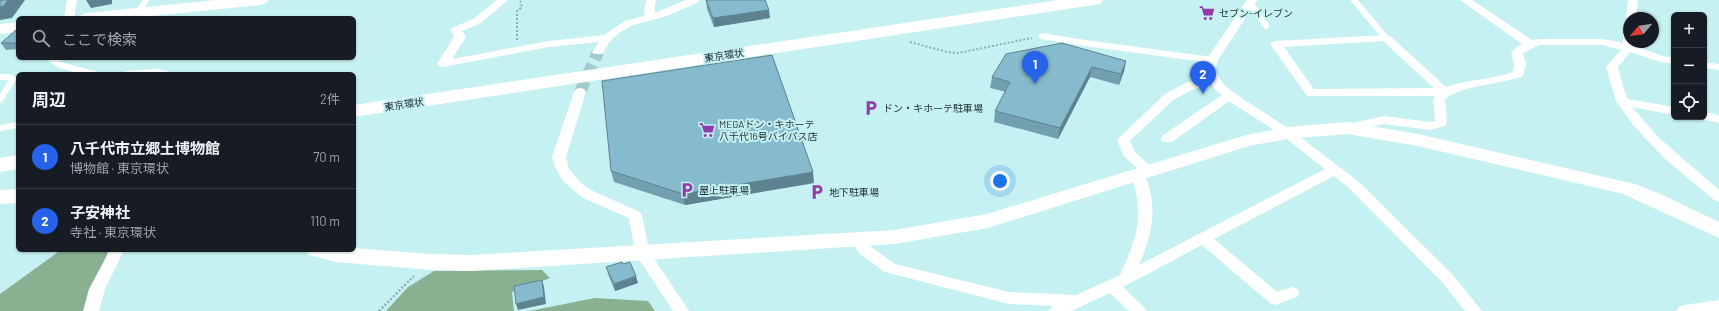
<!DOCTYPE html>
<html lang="ja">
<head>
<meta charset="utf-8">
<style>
	:root { --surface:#171b24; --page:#20242c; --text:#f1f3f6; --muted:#9ea1a6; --line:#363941; --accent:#2563eb }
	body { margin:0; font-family:Barlow,"Noto Sans JP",sans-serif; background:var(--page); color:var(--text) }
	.controls { position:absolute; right:12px; top:12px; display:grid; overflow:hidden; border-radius:6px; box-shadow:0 1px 3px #0004 }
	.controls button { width:36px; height:36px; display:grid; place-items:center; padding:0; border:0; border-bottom:1px solid var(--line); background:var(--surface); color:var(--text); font:20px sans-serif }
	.compass { position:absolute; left:1623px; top:12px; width:36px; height:36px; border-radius:50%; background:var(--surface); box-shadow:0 1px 3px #0004; rotate:241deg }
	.you { position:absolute; left:1000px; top:181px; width:14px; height:14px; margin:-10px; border:3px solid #fff; border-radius:50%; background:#1a73e8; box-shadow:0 0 0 6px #1a73e833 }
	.badge { display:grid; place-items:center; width:26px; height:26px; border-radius:50%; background:var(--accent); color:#fff; font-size:13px; font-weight:700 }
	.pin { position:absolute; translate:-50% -33px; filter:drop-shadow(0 1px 2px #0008) }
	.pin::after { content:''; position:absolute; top:21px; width:14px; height:12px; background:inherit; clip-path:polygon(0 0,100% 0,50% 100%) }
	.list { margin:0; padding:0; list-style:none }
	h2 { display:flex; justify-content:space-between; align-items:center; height:52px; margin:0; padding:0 16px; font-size:17px }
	h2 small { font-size:13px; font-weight:400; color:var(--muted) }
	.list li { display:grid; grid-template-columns:26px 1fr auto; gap:12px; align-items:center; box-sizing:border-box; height:64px; padding:0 16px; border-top:1px solid var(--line) }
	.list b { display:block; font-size:15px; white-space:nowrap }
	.list p { margin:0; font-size:13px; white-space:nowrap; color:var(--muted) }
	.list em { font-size:13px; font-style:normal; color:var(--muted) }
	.icon { flex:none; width:22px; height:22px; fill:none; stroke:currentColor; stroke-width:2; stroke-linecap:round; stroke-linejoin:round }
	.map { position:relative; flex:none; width:1719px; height:311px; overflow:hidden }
	.search { position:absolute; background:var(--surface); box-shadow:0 1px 3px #0004; left:16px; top:16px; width:340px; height:44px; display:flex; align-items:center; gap:10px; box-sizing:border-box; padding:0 14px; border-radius:6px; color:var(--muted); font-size:15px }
	.panel { position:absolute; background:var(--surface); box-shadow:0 1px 3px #0004; left:16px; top:72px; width:340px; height:180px; border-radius:6px }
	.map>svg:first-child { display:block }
</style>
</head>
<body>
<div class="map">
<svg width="1719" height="311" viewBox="0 0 1719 311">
	<rect width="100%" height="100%" fill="#c5f1f3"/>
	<path fill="#88b091" d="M61,250H109L92,289L85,311H0V294Z
		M542,270L550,278L512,292L514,311H386L408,287L434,271Z
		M595,298L648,301L655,311H529Z"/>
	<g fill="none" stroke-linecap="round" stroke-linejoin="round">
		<path stroke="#a3cacc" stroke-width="12" stroke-dasharray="12 6" stroke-linecap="butt" d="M580,92L598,52"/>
		<path stroke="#8cafb1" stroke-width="2" stroke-dasharray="2 2" stroke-linecap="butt" d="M517,40V11L522,7L520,0
			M910,42L947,52L958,53L1032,38"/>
		<path stroke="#8cafb1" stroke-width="2.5" stroke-dasharray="2 2" stroke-linecap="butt" d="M379,311L414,276"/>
		<path stroke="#fff" stroke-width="6" d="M1354,0L1386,38
			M1250,2L1266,26
			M138,13L146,0
			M1042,36L1085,43L1212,60
			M50,58L60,65L94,74
			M126,74L156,72L167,74
			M0,77H9L13,79L0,100
			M0,128L18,125"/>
		<path fill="#fff" fill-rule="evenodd" d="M67,0H77L74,18H64Z
			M497,0H508L481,23L462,31L466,37L452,59L549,41L604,35L625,21L644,16L645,3L647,0H657L655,3V13L686,0H700L699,2L667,16L633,25L622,31L611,40L602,54H594L592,52L599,42L549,47L443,67L439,66L437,64L454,37L451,30L452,28L473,19Z
			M1247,0H1257L1218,60L1215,70L1223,84L1237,95L1291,130L1359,182L1452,274L1482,311H1465L1442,282L1349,188L1334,176L1214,239L1277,292L1292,287L1297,289L1300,293L1297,297L1275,305L1270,303L1202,245L1123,287L1144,307L1147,311H1129L1110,293L1071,311H1048L1053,306L1009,304L885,272L860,254L849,239L851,235L856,234L861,235L870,246L895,264L1009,292L1076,295L1120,275C1137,238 1145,215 1131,175L1133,172H1141L1124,156L1117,140L1165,94L1186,83L1207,77L1203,70L1206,60ZM1211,83L1214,89L1222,95L1162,136L1161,139L1162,142H1172L1229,101L1283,136L1325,169L1139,265C1152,235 1159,205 1144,174L1150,176L1155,175L1157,172L1134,151L1130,141L1173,100L1194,89Z
			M1460,0H1472L1532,40L1538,39H1603L1623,43V34L1629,31V42H1634V46L1663,56L1674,58V64L1657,61L1630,52L1618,67L1623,87L1628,99L1674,107V115L1632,107L1658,137L1719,190V202L1714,200L1665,159L1634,126L1616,101L1606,67L1621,50L1603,45H1539L1523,53L1526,64L1523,76C1503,84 1456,86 1445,100L1447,123L1445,126L1430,130L1384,124L1347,132L1343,131L1341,128L1343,125L1384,116L1430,122L1435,121L1433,99L1435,96H1307L1270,44L1276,41L1386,35L1390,36L1446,87C1468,79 1492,80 1513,72L1514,64L1511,52L1518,46L1522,44ZM1383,41L1434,88L1314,89L1284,47Z
			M1628,0H1638L1636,18H1629V21L1626,18Z
			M1704,62L1719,64V70L1704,68Z
			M580,88L584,89L586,92L566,157L569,169L582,184L593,191L640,212L642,215L649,251L689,311H673L637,256L635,252L629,218L583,198L564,182L556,169L552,157L574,92L576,89Z
			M1704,112L1719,115V123L1700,119L1699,117H1704Z
			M110,250H124L105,289L99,311H83L89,289Z
			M1719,300V311H1676L1679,307L1684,305Z"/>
		<path fill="#fff" fill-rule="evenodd" d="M216,0H269L266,3L261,5L132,18H79L81,15L87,13Z
			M18,22V32L0,34V24Z
			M1347,122L1418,134L1635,184L1658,193L1719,222V238L1623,194L1418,146L1347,134L1287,139L1249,146L988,228L894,244L471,271L431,270L336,262L309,255L306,250H354V248L431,254L471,255L894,230L987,214L1246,135L1287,127Z
			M18,189V203L0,204V190Z"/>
		<path fill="#fff" fill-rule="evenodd" d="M1058,0H1103L1100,4L1094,5L354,117V105Z
			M18,155V169L0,172V158Z"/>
	</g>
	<path fill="#73a0b0" d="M706,0L770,18L714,27L707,9Z
		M18,30V49L6,50L1,43Z
		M1126,61L1124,71L1119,85L1090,77L1058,139L994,122L995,111L1006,92L990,88L992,77Z
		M611,171L814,183L685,205L614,182Z
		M623,264L638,283L615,291L608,274L606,267Z"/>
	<path fill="#5e8290" d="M8,0H25L12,18L0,20V7Z
		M86,0H112V4L91,8Z
		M769,10L770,18L714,27L713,18Z
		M1126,61L1124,71L1119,85L1121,74Z
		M1092,67L1090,77L1058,139L1060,128Z
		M813,172L814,183L685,205L683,194Z
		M636,276L638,283L615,291L614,284Z
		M542,280L544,287L546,304L518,310L516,304Z"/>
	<path fill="#86bacd" stroke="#5e8290" d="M0,0H8L4,6L0,7Z
		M706,0H765L769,10L713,18Z
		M16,30H18V43H1Z
		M1062,43L1126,61L1121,74L1092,67L1060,128L995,111L1010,82L992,77L1006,54Z
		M772,55L813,172L683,194L611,171L602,81Z
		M622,262L623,264L630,262L636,276L614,284L606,267Z
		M542,280L544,297L516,304L514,286Z"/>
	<defs>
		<symbol id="supermarket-bare" viewBox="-9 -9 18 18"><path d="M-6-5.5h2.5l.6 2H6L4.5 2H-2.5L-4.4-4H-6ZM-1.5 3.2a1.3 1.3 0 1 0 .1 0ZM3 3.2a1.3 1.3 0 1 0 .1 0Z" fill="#913ba8" stroke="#c5f1f3" stroke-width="2.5" paint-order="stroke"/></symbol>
		<symbol id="parking-bare" viewBox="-9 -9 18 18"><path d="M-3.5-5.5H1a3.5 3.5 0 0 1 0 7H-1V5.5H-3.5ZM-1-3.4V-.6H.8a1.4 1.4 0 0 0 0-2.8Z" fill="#913ba8" stroke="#c5f1f3" stroke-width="2.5" paint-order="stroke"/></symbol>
	</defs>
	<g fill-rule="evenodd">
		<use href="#supermarket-bare" x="1196" y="2" width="22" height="22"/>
		<use href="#parking-bare" x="860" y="97" width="22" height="22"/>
		<use href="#supermarket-bare" x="696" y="119" width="22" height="22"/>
		<use href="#parking-bare" x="676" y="179" width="22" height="22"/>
		<use href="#parking-bare" x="806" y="181" width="22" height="22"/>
	</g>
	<g text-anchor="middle" stroke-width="4" stroke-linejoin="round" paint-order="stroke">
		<g font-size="10" fill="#1c2d2e" stroke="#c5f1f3" text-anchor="start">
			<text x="1219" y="17">セブン-イレブン</text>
			<text x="883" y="112">ドン・キホーテ駐車場</text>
			<text x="719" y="128">MEGAドン・キホーテ<tspan x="719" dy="12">八千代16号バイパス店</tspan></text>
			<text x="699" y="194">屋上駐車場</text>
			<text x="829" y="196">地下駐車場</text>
		</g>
		<g font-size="10" fill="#1c2d2e" stroke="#c5f1f3">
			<text transform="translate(724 55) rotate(-9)" y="4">東京環状</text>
			<text transform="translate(404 104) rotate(-9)" y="4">東京環状</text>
		</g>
	</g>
</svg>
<div class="controls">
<button>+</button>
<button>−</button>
<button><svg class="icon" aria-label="locate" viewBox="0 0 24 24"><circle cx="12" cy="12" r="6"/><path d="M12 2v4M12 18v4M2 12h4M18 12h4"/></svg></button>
</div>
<svg class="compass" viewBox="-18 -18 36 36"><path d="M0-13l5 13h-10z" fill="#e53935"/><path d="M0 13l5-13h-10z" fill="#9ea1a6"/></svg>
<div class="you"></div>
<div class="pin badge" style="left:1035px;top:84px">1</div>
<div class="pin badge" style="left:1203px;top:94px">2</div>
<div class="search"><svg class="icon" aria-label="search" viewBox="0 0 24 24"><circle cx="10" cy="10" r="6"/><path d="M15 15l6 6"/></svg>ここで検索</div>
<section class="panel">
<h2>周辺<small>2件</small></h2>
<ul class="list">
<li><span class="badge">1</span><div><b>八千代市立郷土博物館</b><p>博物館 · 東京環状</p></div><em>70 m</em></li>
<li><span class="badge">2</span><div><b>子安神社</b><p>寺社 · 東京環状</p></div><em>110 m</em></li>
</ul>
</section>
</div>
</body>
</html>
